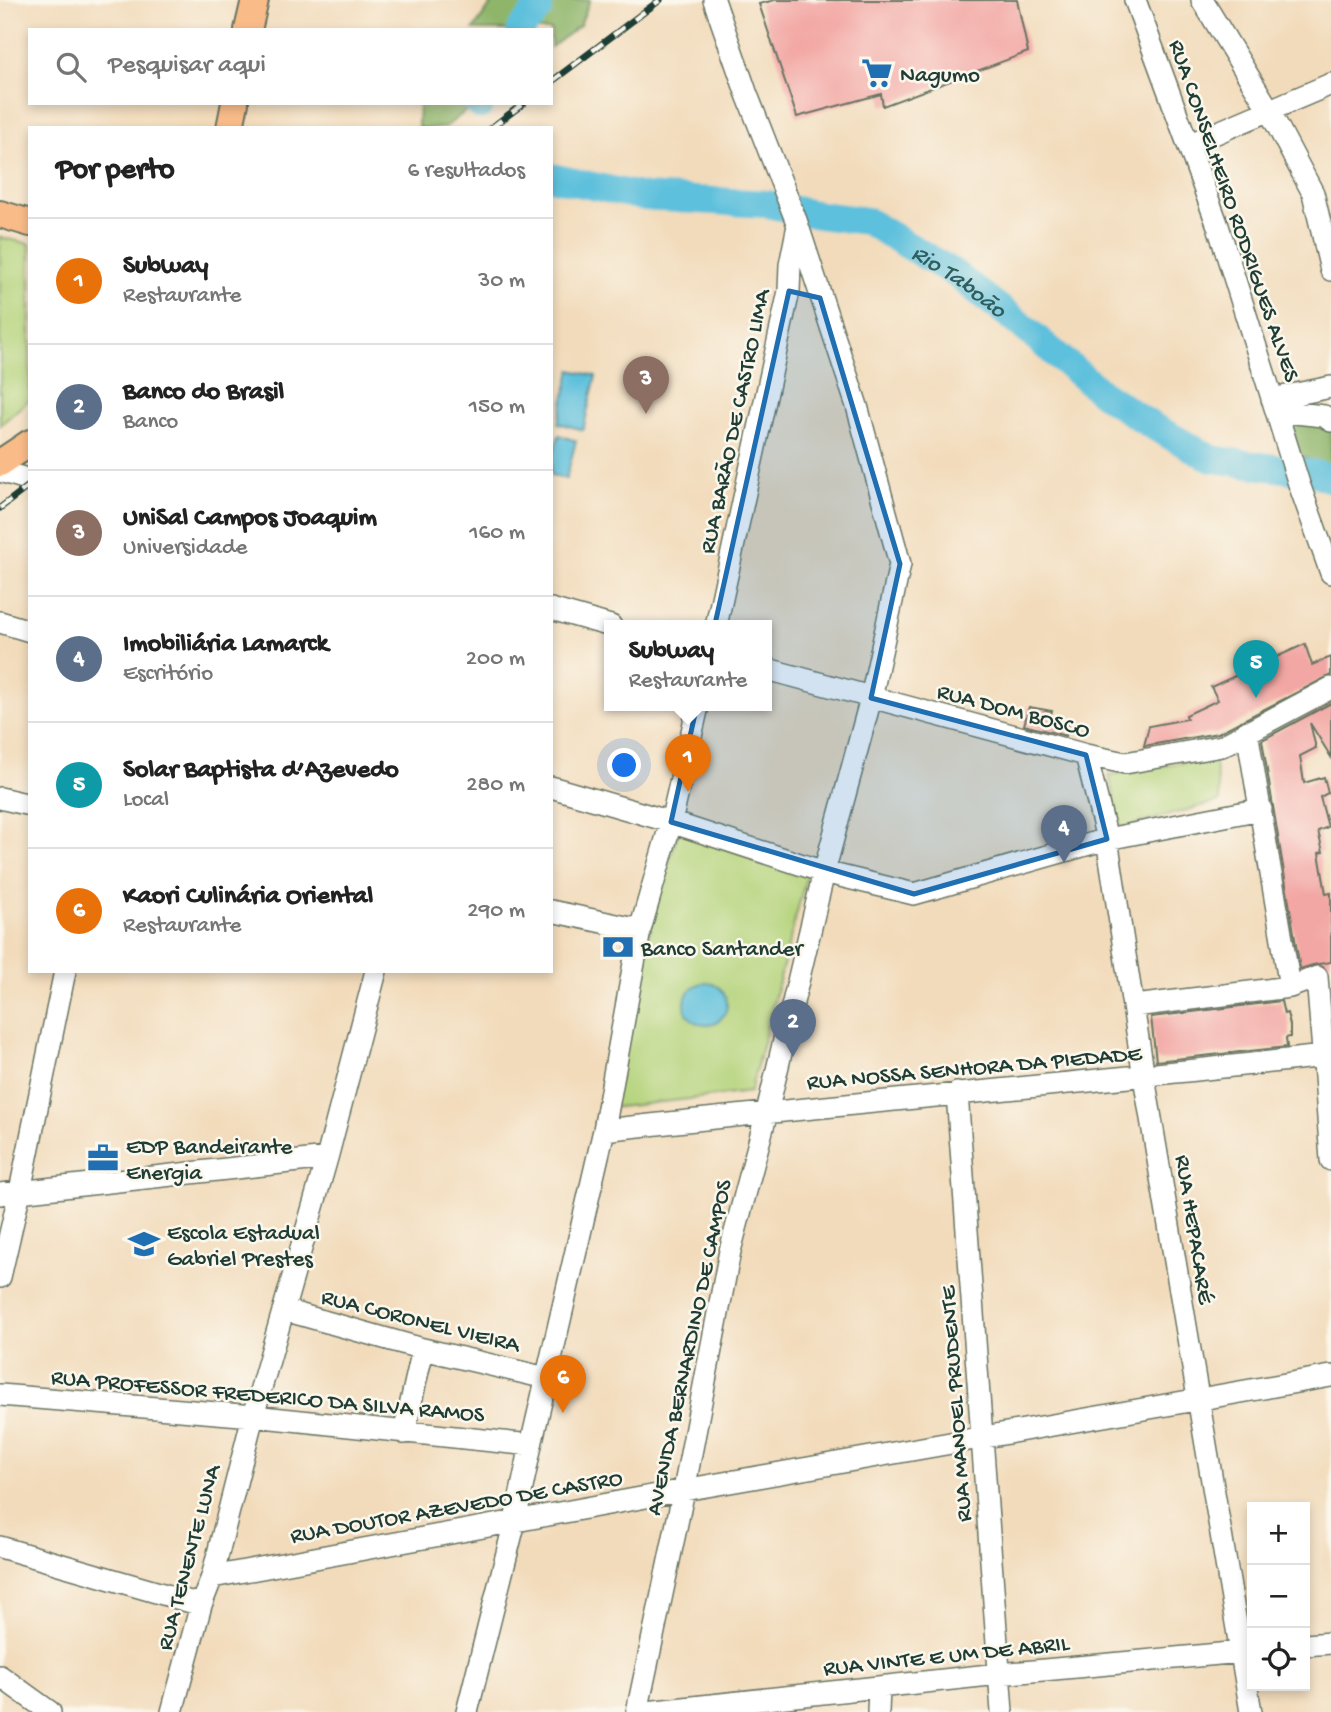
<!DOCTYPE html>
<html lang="pt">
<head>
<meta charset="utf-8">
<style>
	:root { --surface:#fff; --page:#f6f6f6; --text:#222; --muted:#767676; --line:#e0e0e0; --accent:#0f766e }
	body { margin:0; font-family:"Gochi Hand",sans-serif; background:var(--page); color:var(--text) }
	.controls { position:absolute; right:21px; bottom:21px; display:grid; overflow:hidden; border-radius:0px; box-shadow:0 4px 10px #0003 }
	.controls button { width:63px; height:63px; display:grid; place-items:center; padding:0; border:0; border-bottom:2px solid var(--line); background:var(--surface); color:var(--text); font:35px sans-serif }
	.you { position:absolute; left:625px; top:766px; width:24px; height:24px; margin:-18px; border:5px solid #fff; border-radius:50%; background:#1a73e8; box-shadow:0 0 0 10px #1a73e833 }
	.badge { display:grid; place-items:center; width:46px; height:46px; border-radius:50%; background:var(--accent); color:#fff; font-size:23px; font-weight:700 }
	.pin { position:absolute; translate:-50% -58px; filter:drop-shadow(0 2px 4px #0008) }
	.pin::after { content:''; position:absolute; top:37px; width:24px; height:21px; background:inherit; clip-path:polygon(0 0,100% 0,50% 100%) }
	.popup { position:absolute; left:604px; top:620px; width:168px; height:91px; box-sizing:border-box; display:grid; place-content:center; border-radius:0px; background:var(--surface); filter:drop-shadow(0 2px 5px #0005); font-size:23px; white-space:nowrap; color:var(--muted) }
	.popup b { font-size:26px; color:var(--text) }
	.popup::after { content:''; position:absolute; left:50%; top:100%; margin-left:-14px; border:14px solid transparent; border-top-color:var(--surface) }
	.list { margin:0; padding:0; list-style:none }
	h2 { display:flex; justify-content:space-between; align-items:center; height:91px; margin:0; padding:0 28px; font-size:30px }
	h2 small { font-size:23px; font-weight:400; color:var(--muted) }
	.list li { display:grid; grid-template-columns:46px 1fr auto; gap:21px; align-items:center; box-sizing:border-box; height:126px; padding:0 28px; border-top:2px solid var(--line) }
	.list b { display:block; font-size:26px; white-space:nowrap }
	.list p { margin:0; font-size:23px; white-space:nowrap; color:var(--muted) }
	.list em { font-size:23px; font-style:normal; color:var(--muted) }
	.icon { flex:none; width:38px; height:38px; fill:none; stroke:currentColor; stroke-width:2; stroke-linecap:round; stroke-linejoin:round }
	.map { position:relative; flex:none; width:1331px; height:1712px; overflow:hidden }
	.search { position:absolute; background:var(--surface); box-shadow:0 4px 10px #0003; left:28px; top:28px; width:525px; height:77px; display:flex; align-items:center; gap:18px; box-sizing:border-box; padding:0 24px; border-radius:0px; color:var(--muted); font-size:26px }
	.panel { position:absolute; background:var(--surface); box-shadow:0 4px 10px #0003; left:28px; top:126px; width:525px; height:847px; border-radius:0px }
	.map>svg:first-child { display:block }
</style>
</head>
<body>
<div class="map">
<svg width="1331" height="1712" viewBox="0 0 1331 1712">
	<rect width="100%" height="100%" fill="#fbf7ec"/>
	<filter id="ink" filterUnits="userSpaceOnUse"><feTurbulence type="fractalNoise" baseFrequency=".0143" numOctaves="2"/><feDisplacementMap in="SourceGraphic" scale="14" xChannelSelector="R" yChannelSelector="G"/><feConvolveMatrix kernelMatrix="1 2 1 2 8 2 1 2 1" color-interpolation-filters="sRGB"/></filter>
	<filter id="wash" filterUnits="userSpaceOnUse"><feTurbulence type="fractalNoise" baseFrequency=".00686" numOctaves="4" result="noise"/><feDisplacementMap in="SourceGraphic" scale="28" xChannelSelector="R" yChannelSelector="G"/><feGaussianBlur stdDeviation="1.57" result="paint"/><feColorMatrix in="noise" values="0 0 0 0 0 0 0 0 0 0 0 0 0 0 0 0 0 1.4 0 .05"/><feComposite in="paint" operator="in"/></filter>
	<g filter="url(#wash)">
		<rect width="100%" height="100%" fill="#f2dbbb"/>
		<path fill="#b4d37a" stroke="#6a8857" stroke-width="2" d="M0,237L30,244V399L0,425Z
			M1214,757L1220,801L1121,828L1109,775Z
			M678,831L808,870L750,1092L609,1108L650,930Z"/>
		<path fill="#8fb56a" stroke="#57794f" stroke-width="2" d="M494,0H590L580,25L551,47V30H473Z
			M419,103H476L444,128H418Z
			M1291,416L1331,429V467L1297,455Z"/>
		<path fill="#5dc0dc" stroke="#3e7e88" stroke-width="2" d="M571,370L596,376L583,430L558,423Z
			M559,435L576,441L566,479L551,475V460Z
			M685 1004a21 21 0 1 1 42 0a21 21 0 1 1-42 0Z"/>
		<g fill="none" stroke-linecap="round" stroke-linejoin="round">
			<g stroke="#5dc0dc" stroke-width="28">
				<path d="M520,30L539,8L535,0"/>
				<path d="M478,103L480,105"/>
				<path id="s1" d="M551,177L644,197L767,204L819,215L867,221L954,273L1015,320L1102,393L1149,424L1212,459L1319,474L1331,479"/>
			</g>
		</g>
		<g id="blocks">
			<path fill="#f3a7a4" d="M775,0H1017L1028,52L883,106L881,94L797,117L759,4Z
				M1305,644L1312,665L1331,657V675L1218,733L1144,746L1149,726L1187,719L1186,715L1218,700L1211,687Z
				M1331,703V757L1310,723L1316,748L1300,756L1304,783L1324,777L1328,793L1320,797L1328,827L1318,831L1323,852L1319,853L1326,894L1331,893V962L1313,965L1300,969L1262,740Z
				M1029,707L1052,711L1049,719L1068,724L1066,736L1024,725Z
				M1281,1001L1284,1014L1287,1013L1290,1025V1037L1286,1038L1287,1047L1156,1061L1151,1017Z"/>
		</g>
	</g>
	<g filter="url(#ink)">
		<use href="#blocks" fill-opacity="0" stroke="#697463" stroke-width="2"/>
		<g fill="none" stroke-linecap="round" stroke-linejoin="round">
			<defs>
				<path id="minor" d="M1135,0L1218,226L1299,484L1331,573
					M1202,0L1269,110L1313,193L1331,270
					M1188,145L1331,84
					M1272,399L1331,387
					M1276,411L1324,416L1331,421
					M0,471L30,480
					M551,609L611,626
					M0,622L30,631
					M716,626L789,291L790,265L797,230
					M767,669L1086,755L1125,763L1222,746L1331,688
					M1247,731L1290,987L1317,977L1325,1076L1331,1075
					M1086,755L1107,839L1144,1077L1251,1712
					M551,787L671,822L824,872L914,894L1107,839L1261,809
					M0,798L30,805
					M551,911L640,930
					M1134,1006L1290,987
					M1325,1076L1331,1160
					M957,1093L1002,1712
					M604,1130C844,1103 1084,1084 1323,1056
					M0,1194L327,1158
					M0,1277L20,1191L65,971
					M284,1310L423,1349L546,1378
					M0,1395L253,1416L531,1445
					M404,1433L423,1349
					M0,1547L201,1605
					M212,1577L684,1490L1331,1376
					M1305,1645L1331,1643
					M0,1676L50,1712
					M172,1712L201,1605L212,1577L253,1416L327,1158L376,971
					M467,1712L515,1521L531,1445L604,1130L640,930L671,822L698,706
					M637,1712L684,1490L730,1251L767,1112L824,872L871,698L900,564L857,406L796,220L746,92L714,0
					M646,1712L999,1674L1252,1651
					M878,1712L879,1688"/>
				<path id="major" d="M248,30L255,0
					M230,128L235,103
					M0,214L30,223
					M0,463L30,443"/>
			</defs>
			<use href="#minor" stroke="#697463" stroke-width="24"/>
			<use href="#major" stroke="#697463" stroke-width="30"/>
			<use href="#minor" stroke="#fff" stroke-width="21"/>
			<use href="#major" stroke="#f9bc89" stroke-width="26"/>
			<defs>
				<path id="rail" d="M551,82L660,0
					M491,128L524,103
					M0,508L30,485"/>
			</defs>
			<use href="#rail" stroke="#1f3d34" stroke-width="7"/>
			<use href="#rail" stroke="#fbf7ec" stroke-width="4.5" stroke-dasharray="13" stroke-linecap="butt"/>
		</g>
	</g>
	<path fill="#1f6fb2" fill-opacity="0.2" stroke="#1f6fb2" stroke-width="5" stroke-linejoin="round" d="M789,291L820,298L900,564L871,698L1086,755L1107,839L914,894L671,822Z"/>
	<defs>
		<symbol id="supermarket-bare" viewBox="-9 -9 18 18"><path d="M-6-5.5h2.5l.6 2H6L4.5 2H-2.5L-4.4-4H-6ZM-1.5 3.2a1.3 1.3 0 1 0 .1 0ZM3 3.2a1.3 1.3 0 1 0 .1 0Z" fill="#1f6fb2" stroke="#fbf7ec" stroke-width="2.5" paint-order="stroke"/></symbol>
		<symbol id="bank-bare" viewBox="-9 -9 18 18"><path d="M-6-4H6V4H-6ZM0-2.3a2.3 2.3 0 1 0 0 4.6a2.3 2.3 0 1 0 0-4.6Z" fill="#1f6fb2" stroke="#fbf7ec" stroke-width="2.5" paint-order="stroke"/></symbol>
		<symbol id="office-bare" viewBox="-9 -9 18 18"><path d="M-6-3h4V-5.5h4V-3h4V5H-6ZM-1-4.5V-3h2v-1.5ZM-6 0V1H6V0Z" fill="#1f6fb2" stroke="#fbf7ec" stroke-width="2.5" paint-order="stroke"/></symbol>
		<symbol id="school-bare" viewBox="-9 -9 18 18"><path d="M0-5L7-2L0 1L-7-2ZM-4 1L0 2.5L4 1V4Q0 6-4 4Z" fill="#1f6fb2" stroke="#fbf7ec" stroke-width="2.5" paint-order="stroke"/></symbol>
	</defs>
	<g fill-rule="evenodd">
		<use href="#supermarket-bare" x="855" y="51" width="44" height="44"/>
		<use href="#bank-bare" x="596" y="925" width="44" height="44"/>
		<use href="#office-bare" x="81" y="1136" width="44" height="44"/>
		<use href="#school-bare" x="122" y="1222" width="44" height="44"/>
	</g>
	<g text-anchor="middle" stroke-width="5" stroke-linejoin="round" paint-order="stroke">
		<g font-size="23" fill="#1f3d34" stroke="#fbf7ec" text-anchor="start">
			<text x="900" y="81">Nagumo</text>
			<text x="641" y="955">Banco Santander</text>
			<text x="126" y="1153">EDP Bandeirante<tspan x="126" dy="26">Energia</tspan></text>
			<text x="167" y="1239">Escola Estadual<tspan x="167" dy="26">Gabriel Prestes</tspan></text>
		</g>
		<g font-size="23" fill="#1f3d34" stroke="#fbf7ec">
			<text transform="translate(1236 210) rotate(71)" y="8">RUA CONSELHEIRO RODRIGUES ALVES</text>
			<text transform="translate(733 421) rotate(-78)" y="8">RUA BARÃO DE CASTRO LIMA</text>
			<text transform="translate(1014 709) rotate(15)" y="8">RUA DOM BOSCO</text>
			<text transform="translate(974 1066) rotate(-5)" y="8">RUA NOSSA SENHORA DA PIEDADE</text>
			<text transform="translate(1196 1229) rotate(81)" y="8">RUA HEPACARÉ</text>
			<text transform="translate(421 1319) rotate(14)" y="8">RUA CORONEL VIEIRA</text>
			<text transform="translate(687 1347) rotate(-78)" y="8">AVENIDA BERNARDINO DE CAMPOS</text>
			<text transform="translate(268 1394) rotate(5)" y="8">RUA PROFESSOR FREDERICO DA SILVA RAMOS</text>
			<text transform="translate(954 1404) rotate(-94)" y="8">RUA MANOEL PRUDENTE</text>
			<text transform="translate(456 1505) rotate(-10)" y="8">RUA DOUTOR AZEVEDO DE CASTRO</text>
			<text transform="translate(187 1557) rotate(-75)" y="8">RUA TENENTE LUNA</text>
			<text transform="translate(946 1654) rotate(-6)" y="8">RUA VINTE E UM DE ABRIL</text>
		</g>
		<g font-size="24" font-style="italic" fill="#2e5e5e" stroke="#fbf7ec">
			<text dy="8" stroke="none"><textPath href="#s1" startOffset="430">Rio Taboão</textPath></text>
		</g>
	</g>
</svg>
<div class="controls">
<button>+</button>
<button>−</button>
<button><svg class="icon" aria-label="locate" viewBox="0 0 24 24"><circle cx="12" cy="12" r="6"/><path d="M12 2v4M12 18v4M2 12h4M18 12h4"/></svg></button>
</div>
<div class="you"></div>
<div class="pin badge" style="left:688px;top:792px;background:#e8710a">1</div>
<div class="popup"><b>Subway</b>Restaurante</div>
<div class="pin badge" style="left:793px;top:1057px;background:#5c6f8a">2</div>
<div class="pin badge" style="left:646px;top:414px;background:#8d6e63">3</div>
<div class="pin badge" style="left:1064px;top:863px;background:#5c6f8a">4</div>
<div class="pin badge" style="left:1256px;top:698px;background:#0f9aa8">5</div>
<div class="pin badge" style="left:563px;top:1413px;background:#e8710a">6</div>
<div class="search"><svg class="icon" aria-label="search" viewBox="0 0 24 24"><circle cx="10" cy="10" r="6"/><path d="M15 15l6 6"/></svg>Pesquisar aqui</div>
<section class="panel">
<h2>Por perto<small>6 resultados</small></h2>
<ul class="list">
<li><span class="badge" style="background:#e8710a">1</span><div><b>Subway</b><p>Restaurante</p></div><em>30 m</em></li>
<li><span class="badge" style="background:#5c6f8a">2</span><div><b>Banco do Brasil</b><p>Banco</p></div><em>150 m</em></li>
<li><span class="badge" style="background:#8d6e63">3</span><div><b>UniSal Campos Joaquim</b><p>Universidade</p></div><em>160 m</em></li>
<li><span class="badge" style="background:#5c6f8a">4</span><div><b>Imobiliária Lamarck</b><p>Escritório</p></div><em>200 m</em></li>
<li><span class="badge" style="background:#0f9aa8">5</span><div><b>Solar Baptista d’Azevedo</b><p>Local</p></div><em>280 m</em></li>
<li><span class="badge" style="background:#e8710a">6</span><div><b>Kaori Culinária Oriental</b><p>Restaurante</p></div><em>290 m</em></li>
</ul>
</section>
</div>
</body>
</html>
